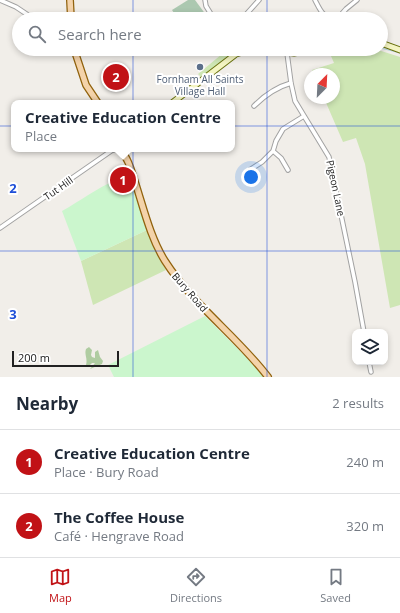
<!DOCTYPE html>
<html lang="en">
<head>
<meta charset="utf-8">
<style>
	:root { --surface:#fff; --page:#f6f6f7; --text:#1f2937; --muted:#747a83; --line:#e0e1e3; --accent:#c11216 }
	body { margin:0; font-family:"Open Sans",sans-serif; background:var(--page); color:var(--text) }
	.controls { position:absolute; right:12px; bottom:12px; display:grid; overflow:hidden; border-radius:8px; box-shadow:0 2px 6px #0003 }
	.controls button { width:36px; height:36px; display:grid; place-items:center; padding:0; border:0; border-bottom:1px solid var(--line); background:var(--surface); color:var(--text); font:20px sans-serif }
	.compass { position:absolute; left:304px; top:68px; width:36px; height:36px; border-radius:50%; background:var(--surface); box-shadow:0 2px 6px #0003; rotate:24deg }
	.scale { position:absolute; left:12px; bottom:10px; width:107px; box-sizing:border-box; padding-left:4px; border:2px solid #212121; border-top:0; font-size:11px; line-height:14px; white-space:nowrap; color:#212121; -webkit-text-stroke:3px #fff; paint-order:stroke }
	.you { position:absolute; left:251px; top:177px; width:14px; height:14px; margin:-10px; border:3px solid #fff; border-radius:50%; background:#1a73e8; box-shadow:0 0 0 6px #1a73e833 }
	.badge { display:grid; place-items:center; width:26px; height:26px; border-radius:50%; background:var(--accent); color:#fff; font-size:13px; font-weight:700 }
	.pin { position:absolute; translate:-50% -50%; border:2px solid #fff; box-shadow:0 1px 4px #0006 }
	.popup { position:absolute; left:11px; top:100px; width:224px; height:52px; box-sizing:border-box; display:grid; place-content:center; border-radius:8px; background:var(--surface); filter:drop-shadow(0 1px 3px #0005); font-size:13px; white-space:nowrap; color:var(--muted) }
	.popup b { font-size:15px; color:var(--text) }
	.popup::after { content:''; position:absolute; left:50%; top:100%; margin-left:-8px; border:8px solid transparent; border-top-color:var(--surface) }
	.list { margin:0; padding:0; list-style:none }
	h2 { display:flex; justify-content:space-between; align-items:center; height:52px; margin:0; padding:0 16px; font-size:17px }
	h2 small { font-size:13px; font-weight:400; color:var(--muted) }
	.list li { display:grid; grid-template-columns:26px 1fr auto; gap:12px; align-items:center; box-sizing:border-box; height:64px; padding:0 16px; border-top:1px solid var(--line) }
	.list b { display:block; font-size:15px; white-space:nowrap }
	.list p { margin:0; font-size:13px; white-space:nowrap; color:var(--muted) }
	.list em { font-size:13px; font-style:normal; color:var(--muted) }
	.icon { flex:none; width:22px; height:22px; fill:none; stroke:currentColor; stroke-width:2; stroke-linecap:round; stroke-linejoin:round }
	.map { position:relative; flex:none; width:400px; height:377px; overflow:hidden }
	.search { position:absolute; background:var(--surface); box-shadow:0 2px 6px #0003; left:12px; right:12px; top:12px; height:44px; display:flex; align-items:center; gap:10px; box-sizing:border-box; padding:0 14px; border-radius:22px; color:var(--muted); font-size:15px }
	.sheet { height:180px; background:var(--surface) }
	nav { display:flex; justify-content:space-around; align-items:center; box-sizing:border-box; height:56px; border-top:1px solid var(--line); background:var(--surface); font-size:11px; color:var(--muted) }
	nav a { display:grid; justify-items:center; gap:2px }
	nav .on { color:var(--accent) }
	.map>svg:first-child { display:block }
</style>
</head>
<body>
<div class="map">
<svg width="400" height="377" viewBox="0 0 400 377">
	<rect width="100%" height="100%" fill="#f1eee9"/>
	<path fill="#cee6b4" d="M228,49H230L231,55L202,78L198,74Z
		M328,49H375L400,57V305L390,308L365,164L356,138L343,142L324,98H334V74H314L312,70L334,63Z
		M147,230L152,244L166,270L93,305L81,261Z"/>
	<path fill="#afcca1" d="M89,347L92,350L91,355L92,357L95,358V352L98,350L100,357L103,361L102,364L90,369L95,363H92L88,367L86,365C88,359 84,354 86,349Z"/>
	<path fill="#acc8b0" d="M188,0H195L209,19H178L172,10Z"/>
	<path fill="#cbf6cd" d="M116,180L119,186L129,183L132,191L134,192L147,230L81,261L62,211C80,201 97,188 116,180Z
		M205,316L248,359L264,377H114L108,365Z"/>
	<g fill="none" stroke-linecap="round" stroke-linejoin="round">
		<path stroke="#aed1da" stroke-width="1" d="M381,48L400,53"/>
		<defs>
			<path id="street" d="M0,0L16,7L34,19
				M205,0L206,6L214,19
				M315,0C322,14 323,18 339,17L346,9L357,0
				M242,19L259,0
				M232,49L236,54
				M287,53L291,83L295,101L329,157L355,282L364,332
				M254,106C265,95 277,87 291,83
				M273,151L281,158L288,170
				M248,171L262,162L273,151L276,141L283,129L304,116
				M0,228L111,151L116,149
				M369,362L371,372"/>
			<path id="secondary" d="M381,43L400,50
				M267,49L294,53L313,49
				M172,103L236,54L252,49"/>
			<path id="primary" d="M70,0L71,19
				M74,49L86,85L98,103
				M120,149C129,159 132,173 136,185C144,210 151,239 165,261C193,305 237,336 268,377"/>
		</defs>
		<use href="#street" stroke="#a2a2a2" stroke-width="5.5"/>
		<use href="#secondary" stroke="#6a720f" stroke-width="7"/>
		<use href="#primary" stroke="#91620d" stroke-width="8"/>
		<use href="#street" stroke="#fff" stroke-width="3.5"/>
		<use href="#secondary" stroke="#f4f5c3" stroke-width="5"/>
		<use href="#primary" stroke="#f4d3aa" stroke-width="5.5"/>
	</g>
	<path fill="none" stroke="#1d4ed8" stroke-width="1" stroke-opacity="0.55" d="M133,0V19M267,0V19M133,49V377M267,49V377M0,126H400M0,251H400"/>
	<circle fill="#5c6f8a" stroke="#fff" stroke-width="1.5" cx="200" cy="67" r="4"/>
	<g text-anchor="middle" stroke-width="4" stroke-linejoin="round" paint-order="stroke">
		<g font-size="10" fill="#4e5e75" stroke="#fff">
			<text x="200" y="83">Fornham All Saints<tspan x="200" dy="12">Village Hall</tspan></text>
		</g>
		<g font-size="10" fill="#212121" stroke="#fff">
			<text transform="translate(58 188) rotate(-35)" y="4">Tut Hill</text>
			<text transform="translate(336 188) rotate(78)" y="4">Pigeon Lane</text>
			<text transform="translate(190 292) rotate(49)" y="4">Bury Road</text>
		</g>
	</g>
	<g font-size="13" text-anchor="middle" font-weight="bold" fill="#1d4ed8" stroke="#fff" stroke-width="4" stroke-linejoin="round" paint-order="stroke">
		<text x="13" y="193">2</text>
		<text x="13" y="319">3</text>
	</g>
</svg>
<div class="controls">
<button><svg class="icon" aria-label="layers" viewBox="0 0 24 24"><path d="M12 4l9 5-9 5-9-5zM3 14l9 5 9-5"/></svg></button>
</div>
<svg class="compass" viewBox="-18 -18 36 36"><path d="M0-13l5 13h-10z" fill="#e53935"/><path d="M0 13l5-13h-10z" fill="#747a83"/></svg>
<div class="scale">200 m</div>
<div class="you"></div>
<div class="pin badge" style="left:123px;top:180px">1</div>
<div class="popup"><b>Creative Education Centre</b>Place</div>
<div class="pin badge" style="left:116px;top:77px">2</div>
<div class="search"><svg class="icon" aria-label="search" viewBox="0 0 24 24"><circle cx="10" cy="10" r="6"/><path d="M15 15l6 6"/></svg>Search here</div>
</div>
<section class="sheet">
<h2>Nearby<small>2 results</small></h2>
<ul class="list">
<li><span class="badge">1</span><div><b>Creative Education Centre</b><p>Place · Bury Road</p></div><em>240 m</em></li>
<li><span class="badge">2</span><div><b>The Coffee House</b><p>Café · Hengrave Road</p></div><em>320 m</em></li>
</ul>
</section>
<nav>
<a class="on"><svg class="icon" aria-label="map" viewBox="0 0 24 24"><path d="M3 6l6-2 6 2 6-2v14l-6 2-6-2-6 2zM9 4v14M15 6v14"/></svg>Map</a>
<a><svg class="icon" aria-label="directions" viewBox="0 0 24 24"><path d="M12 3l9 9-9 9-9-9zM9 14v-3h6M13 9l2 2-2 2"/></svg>Directions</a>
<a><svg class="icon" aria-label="saved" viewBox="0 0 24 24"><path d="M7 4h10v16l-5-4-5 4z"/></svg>Saved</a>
</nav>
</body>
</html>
